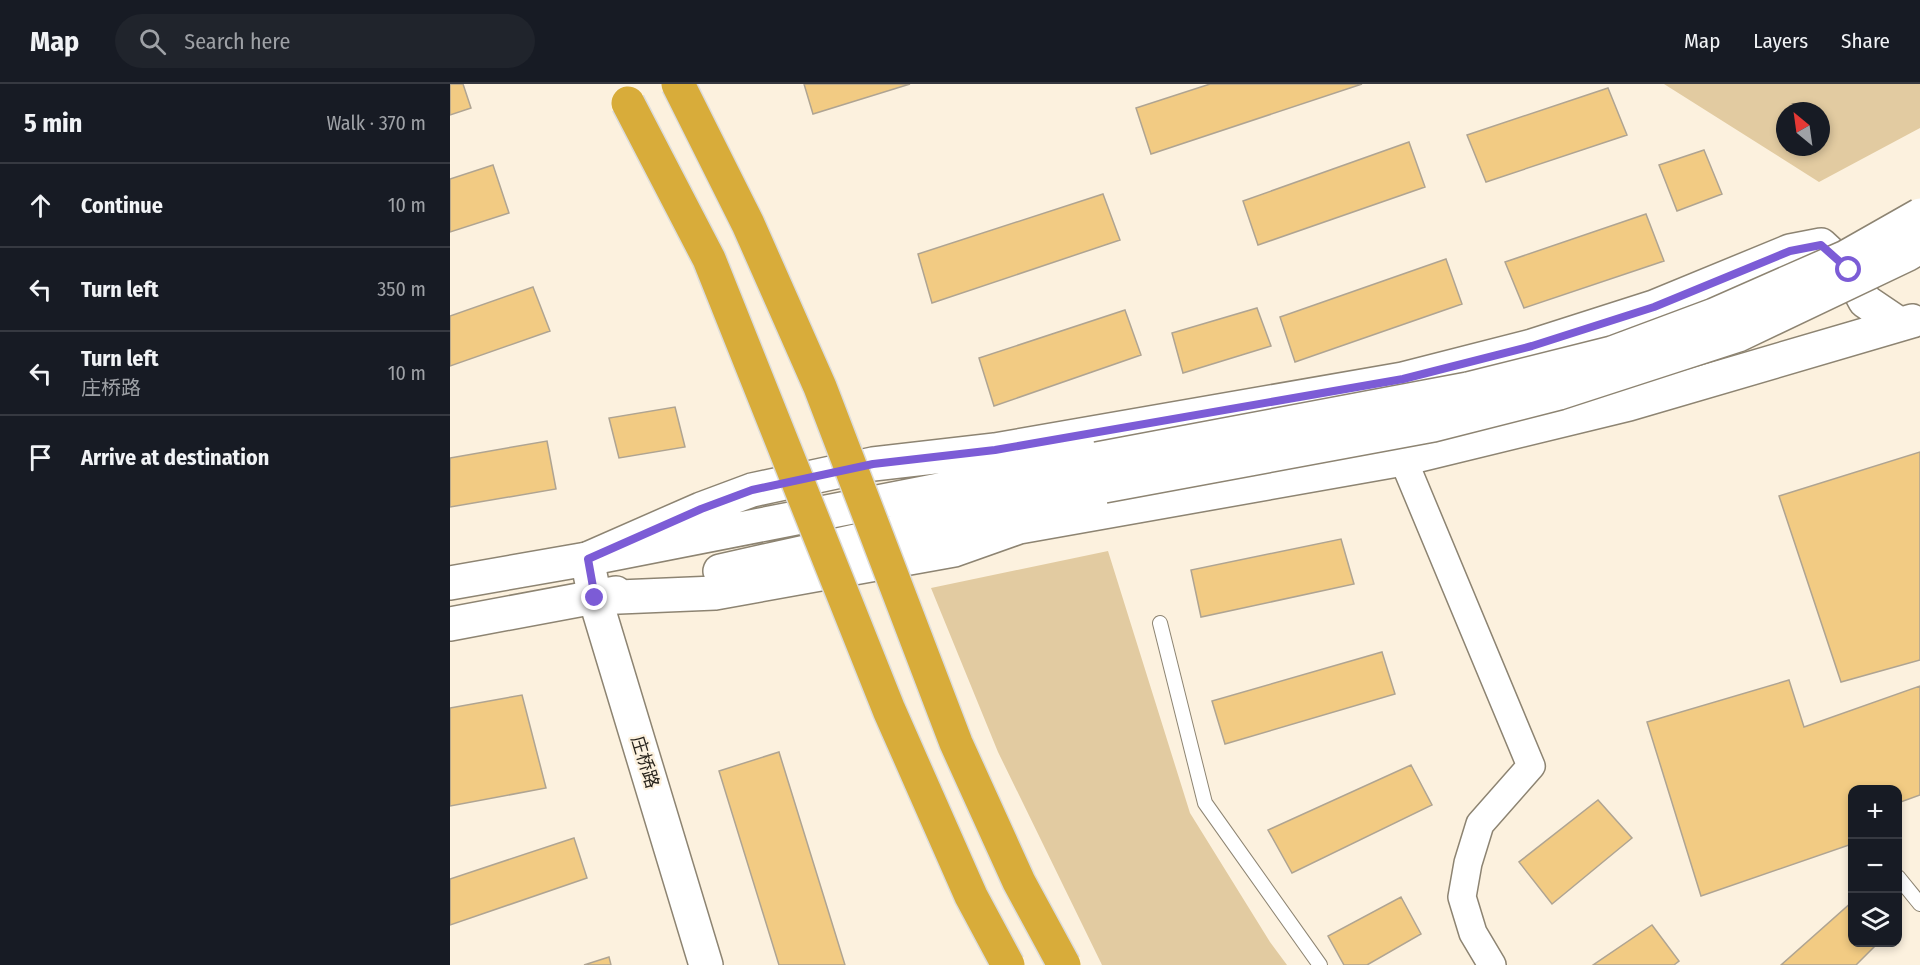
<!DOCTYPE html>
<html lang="en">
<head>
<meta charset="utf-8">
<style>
	:root { --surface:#171b24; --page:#20242c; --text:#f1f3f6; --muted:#9ea1a6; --line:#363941 }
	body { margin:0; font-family:"Fira Sans Condensed","Noto Sans SC",sans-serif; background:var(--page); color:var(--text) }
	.controls { position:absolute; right:18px; bottom:18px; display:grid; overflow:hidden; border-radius:12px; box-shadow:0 3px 9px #0003 }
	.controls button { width:54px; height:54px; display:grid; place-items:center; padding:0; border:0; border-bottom:2px solid var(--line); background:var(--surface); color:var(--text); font:30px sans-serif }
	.compass { position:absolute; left:1326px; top:18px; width:54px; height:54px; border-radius:50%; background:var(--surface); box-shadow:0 3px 9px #0003; rotate:331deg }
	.stop { position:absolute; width:18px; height:18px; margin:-14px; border:4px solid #7c5cd6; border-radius:50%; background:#fff }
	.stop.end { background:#7c5cd6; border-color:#fff; box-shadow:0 2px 6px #0008 }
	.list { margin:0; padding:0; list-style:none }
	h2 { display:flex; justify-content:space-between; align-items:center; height:78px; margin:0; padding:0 24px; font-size:26px }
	h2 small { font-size:20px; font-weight:400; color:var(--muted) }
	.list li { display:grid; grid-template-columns:39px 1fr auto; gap:18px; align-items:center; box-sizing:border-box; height:84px; padding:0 24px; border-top:2px solid var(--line) }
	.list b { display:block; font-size:22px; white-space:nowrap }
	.list p { margin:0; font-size:20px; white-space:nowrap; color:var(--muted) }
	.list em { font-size:20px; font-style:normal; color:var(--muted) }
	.icon { flex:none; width:33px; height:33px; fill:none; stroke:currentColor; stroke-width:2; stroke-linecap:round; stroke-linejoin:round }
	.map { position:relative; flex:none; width:1470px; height:881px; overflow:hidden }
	header { display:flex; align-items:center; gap:36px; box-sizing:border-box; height:84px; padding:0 30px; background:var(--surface); border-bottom:2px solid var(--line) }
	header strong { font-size:28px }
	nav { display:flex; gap:33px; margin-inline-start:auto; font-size:21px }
	.search { width:420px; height:54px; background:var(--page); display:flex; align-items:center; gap:15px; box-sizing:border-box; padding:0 21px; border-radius:33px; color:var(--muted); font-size:22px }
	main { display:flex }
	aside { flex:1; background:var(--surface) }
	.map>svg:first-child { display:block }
</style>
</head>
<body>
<header>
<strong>Map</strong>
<div class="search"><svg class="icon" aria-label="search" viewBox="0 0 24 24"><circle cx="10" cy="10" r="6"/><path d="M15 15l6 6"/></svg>Search here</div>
<nav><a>Map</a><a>Layers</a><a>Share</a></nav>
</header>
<main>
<aside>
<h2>5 min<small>Walk · 370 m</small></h2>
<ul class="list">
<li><svg class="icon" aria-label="ahead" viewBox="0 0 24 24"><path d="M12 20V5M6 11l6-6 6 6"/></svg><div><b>Continue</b></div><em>10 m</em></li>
<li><svg class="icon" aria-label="left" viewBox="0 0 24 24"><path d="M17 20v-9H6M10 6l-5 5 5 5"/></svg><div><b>Turn left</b></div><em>350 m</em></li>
<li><svg class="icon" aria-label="left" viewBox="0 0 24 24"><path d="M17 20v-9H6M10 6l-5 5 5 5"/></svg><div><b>Turn left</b><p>庄桥路</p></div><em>10 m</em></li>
<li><svg class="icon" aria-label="arrive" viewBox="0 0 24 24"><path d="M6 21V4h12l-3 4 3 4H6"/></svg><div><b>Arrive at destination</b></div></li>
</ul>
</aside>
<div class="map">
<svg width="1470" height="881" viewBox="0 0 1470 881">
	<rect width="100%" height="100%" fill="#fcf1de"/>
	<path fill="#e2cba1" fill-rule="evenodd" d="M1214,0H1470V44L1369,98ZM1335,27H1371V63H1335Z
		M658,467L740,729L820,858L837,881H652L548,668L481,504Z"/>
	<path fill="#f2cb83" stroke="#afa492" stroke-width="1.5" d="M0,0H13L21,24L0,31Z
		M354,0H460L363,30Z
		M760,0H912L701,70L686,24Z
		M1158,4L1177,51L1036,98L1017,51Z
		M959,58L975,103L808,161L793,117Z
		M1254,66L1272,110L1227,127L1209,81Z
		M43,81L59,129L0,148V95Z
		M653,110L670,156L482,219L468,170Z
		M1196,130L1214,177L1074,224L1055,178Z
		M996,175L1012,220L845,278L830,233Z
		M83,203L100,247L0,282V232Z
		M807,224L821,262L733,289L722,249Z
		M675,226L691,271L544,322L529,274Z
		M225,323L235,363L169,374L159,334Z
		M97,357L106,405L0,423V374Z
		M1470,368V576L1391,598L1329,412Z
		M891,455L904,500L751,533L741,486Z
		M932,568L945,610L775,660L762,617Z
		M1339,596L1354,643L1470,602V711L1448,719V706H1402V760L1251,812L1197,638Z
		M72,611L96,704L0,722V624Z
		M329,668L395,881H329L269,687Z
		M961,681L982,721L842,789L818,746Z
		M1148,716L1182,754L1102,820L1069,778Z
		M124,754L137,794L0,841V795Z
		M951,813L971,850L917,881H894L878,852Z
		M1402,818V858H1429L1406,881H1331Z
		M1202,841L1229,877L1224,881H1143Z
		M159,873L161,881H134Z"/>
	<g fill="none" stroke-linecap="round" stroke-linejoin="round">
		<defs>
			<path id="service" d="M710,539L755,719L870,881
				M1448,793L1470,820"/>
			<path id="minor" d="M953,375L1081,682L1030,740L1018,779L1012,813L1023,849L1042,881"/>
			<path id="tertiary" d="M137,475L145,514L256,881"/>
			<path id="secondary" d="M137,475L251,425L302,406L423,380L545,366L953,295L1082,262L1204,223L1340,167L1371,161L1399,187L1415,217L1449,240
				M270,487L654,402
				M0,499L137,475L647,375
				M145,514L265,509L504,466L569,443L953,375L1179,320L1462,237
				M0,540L166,509"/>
		</defs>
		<use href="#service" stroke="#8d8472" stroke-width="16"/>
		<use href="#minor" stroke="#8d8472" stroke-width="30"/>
		<use href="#tertiary" stroke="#8d8472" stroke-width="36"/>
		<use href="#secondary" stroke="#8d8472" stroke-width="36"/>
		<use href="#service" stroke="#fff" stroke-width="14"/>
		<use href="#minor" stroke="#fff" stroke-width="27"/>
		<use href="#tertiary" stroke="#fff" stroke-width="33"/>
		<use href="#secondary" stroke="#fff" stroke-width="33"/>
		<defs>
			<path id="secondary-bridge" d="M647,375L1018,305L1162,269L1264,231L1396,173L1470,131
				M654,402L983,341L1109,309L1288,251L1458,170L1470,163"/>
			<path id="trunk-bridge" d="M228,0L298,140L370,303L506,659L569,798L614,881
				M178,19L259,175L439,626L521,812L558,881"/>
		</defs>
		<use href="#secondary-bridge" stroke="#8d8472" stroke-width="36" stroke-linecap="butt"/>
		<use href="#trunk-bridge" stroke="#dcdcdb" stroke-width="36" stroke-linecap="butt"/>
		<use href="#secondary-bridge" stroke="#fff" stroke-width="33"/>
		<use href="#trunk-bridge" stroke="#d8ac3a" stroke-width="33"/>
	</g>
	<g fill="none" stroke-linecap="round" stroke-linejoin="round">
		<path stroke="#7c5cd6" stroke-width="8" d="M145,514L138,475L251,425L302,406L423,380L545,366L953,295L1082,262L1204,223L1340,167L1371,161L1399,186"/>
	</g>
	<g text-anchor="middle" stroke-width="4.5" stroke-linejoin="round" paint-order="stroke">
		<g font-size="18" fill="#27231c" stroke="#fcf1de">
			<text transform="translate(195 678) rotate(73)" y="6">庄桥路</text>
		</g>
	</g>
</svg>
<div class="controls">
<button>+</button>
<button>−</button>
<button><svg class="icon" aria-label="layers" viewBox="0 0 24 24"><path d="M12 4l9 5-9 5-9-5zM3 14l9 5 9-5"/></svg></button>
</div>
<svg class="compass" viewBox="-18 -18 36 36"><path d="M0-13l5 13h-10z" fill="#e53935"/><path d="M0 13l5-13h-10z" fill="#9ea1a6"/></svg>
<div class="stop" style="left:1399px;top:186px"></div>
<div class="stop end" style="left:145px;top:514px"></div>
</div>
</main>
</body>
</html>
